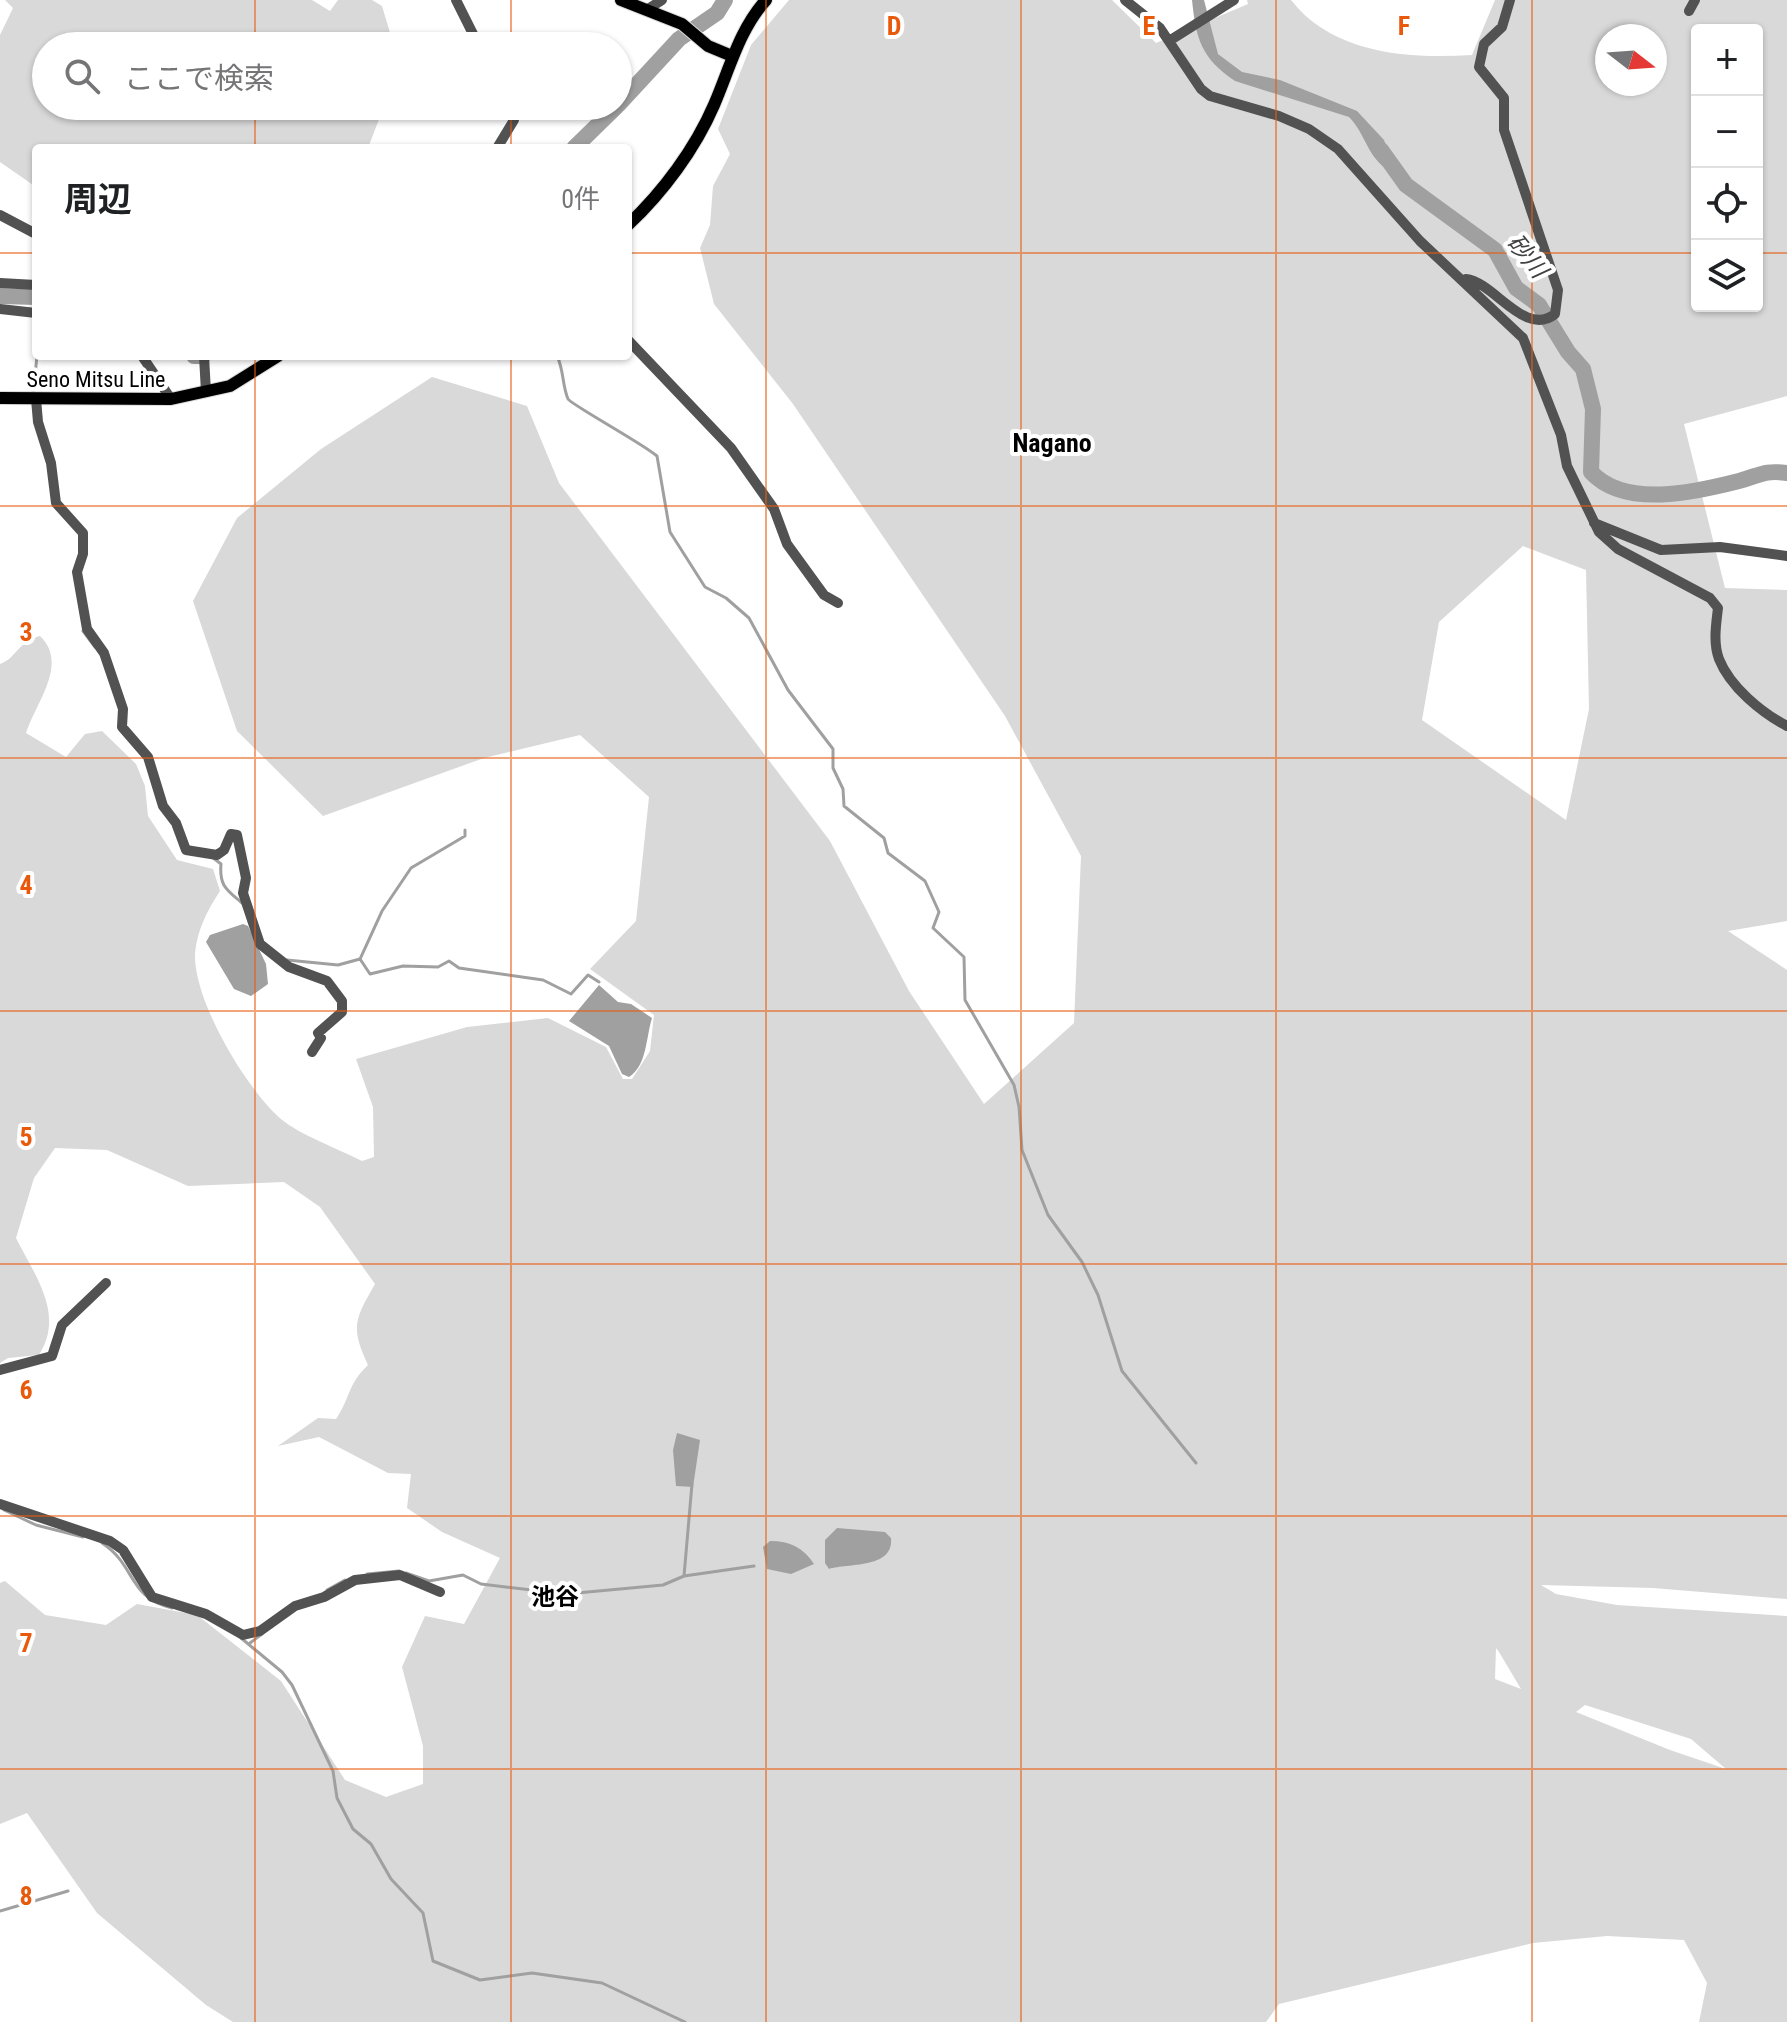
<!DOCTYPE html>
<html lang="ja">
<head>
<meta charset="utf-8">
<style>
	:root { --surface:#fff; --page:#f2f2f2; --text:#202124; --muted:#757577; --line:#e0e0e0 }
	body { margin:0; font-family:"Roboto Condensed","Noto Sans JP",sans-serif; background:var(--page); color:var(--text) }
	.controls { position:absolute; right:24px; top:24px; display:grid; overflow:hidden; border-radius:8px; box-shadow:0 2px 6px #0004 }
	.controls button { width:72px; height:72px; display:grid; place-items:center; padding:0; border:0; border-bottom:2px solid var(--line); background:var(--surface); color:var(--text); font:40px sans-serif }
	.compass { position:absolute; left:1595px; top:24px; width:72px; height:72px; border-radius:50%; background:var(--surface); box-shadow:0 2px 6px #0004; rotate:107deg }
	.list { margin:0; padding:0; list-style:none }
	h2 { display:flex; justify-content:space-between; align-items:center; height:104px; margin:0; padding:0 32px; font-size:34px }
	h2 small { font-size:26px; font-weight:400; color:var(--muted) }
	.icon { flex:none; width:44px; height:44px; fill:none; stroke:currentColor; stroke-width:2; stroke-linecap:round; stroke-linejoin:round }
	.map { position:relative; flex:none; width:1787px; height:2022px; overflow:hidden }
	.search { position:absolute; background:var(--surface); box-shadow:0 2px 6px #0004; left:32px; top:32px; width:600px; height:88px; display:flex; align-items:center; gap:20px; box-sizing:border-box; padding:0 28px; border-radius:44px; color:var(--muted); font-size:30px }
	.panel { position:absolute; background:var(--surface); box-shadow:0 2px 6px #0004; left:32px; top:144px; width:600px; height:216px; border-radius:8px }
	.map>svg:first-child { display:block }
</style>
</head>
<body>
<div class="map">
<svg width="1787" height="2022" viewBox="0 0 1787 2022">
	<rect width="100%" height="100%" fill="#fff"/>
	<path fill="#d9d9d9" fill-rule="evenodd" d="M5,0H312L330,11L338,0H372L382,6L394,46H46V106H384L368,148H36V187L0,162V35L13,8Z
		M789,0H1112L1156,43L1248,4L1247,0H1291C1333,54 1408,59 1472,55L1495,0H1787V396L1684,424L1725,588L1787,590V921L1728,931L1787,970V1599L1653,1588L1541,1585L1556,1594L1617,1605L1787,1616V2022H1699L1707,1983L1684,1940L1607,1936L1533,1943L1279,2004L1266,2022H233L206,2005L97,1913L27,1813L0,1824V1583L5,1581L45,1615L106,1625L137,1604L197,1615L281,1681L345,1780L386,1797L423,1784V1746L402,1667L425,1616L464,1624L500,1558L442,1532L407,1508L411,1474L388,1473L319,1437L278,1446L318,1418L336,1419C351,1397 347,1385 368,1365C350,1327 355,1319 375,1284L320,1207L284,1182L188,1186L107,1150L55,1148L34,1178L16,1238C35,1276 65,1314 39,1355L8,1358L0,1363V664C17,658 17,642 40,636C69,664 36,702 26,733L66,757L85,734L102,731L136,764L145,786L148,816L177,860L213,869L220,891C208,909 197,930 195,953C193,1000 246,1089 281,1119C300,1135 339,1149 362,1161L374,1157L373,1107L356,1059L467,1027L548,1018L606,1047L623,1079H632L650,1051L654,1015L590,969L636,921L649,797L580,735L484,758L323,816L237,731L193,601L237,518L321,449L432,377L527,406L559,483L830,841L909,991L984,1104L1074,1023L1081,856L1005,716L793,404L714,304L700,248L710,225L713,186L730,154L718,129L751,45ZM1697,30H1757V306H1697ZM1607,36H1655V84H1607ZM1523,546L1586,570L1589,709L1566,820L1422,720L1439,622ZM1496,1648L1499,1652L1521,1689L1495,1679ZM1585,1705L1691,1739L1726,1769L1670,1750L1576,1712Z"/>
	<path fill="#a0a0a0" d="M1192,0H1204L1218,54L1242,72L1280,80L1357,111L1384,140L1394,167L1390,171C1367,158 1366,134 1349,117L1235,81C1201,58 1196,39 1192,0Z
		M243,924L248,926L266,964L268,984L251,996L234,989L206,942L210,935Z
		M599,985L618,1002L631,1004L652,1018C646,1037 647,1066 629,1077L622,1074L609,1046L569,1021Z
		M677,1433L700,1440L693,1487L676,1486L673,1450Z
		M837,1528L885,1532L891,1538C894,1569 849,1563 829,1569L825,1563V1540Z
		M770,1541C790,1541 804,1548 814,1564L791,1574L767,1569L763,1547Z"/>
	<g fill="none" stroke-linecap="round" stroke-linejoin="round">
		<path stroke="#a0a0a0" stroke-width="3" d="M557,356C564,370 562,385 568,399C570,404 642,443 657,456L670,532L705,587L726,598L749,618L788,690L833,749V768L843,789L844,806L884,838L888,853L925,881L939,912L933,928L964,957L965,1000L1014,1085L1019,1107L1022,1150L1048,1215L1082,1262L1098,1295L1122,1371L1196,1463
			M33,394L37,356
			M83,631L95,647
			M212,857L221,864C219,886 227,890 242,903
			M360,959L382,911L411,868L465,836V830
			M287,960L338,965L360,959L370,974L403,966L438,967L449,961L459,968L543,980L571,994L588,975L599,982
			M4,1510L36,1525L83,1537
			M102,1543C136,1565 128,1598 172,1608
			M406,1573L429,1581L463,1575L481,1584L566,1594L663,1585L684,1576L754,1566
			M367,1574L399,1571
			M684,1576L692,1484
			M327,1590L345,1580
			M241,1638L282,1672L292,1685L333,1771L337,1798L353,1829L371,1844L391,1879L423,1913L433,1961L480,1980L532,1973L602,1983L685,2022
			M250,1643L262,1634
			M0,1911L68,1891"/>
		<path stroke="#a0a0a0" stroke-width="16" d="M618,105L679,39L717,13L725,0
			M574,148L617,106
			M1381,150L1406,185L1495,250L1516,288L1539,305L1568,352L1583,369L1593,409L1591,472C1625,509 1696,492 1739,481C1761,475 1763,470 1787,473
			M0,296L36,297
			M194,356H203"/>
		<defs>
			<path id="major" d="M621,0L682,24L708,46L732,56
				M628,225C663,192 695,149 714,105C730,68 739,30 766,0
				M0,398L171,399L230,386L278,356"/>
		</defs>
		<use href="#major" stroke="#dbdbdb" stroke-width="14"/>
		<path stroke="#525252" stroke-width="10" d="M456,0L479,46
			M1125,0L1160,28L1201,89L1210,96L1279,116L1309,129L1338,149L1420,241L1523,338L1561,435L1567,466L1599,532L1618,549L1710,598L1718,608C1716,625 1713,643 1719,659C1730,687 1762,713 1787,726
			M648,9L662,0
			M1689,11L1695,0
			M1169,41L1234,0
			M497,148L514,120L509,106
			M0,215L36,234
			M1466,279C1494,282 1525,338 1555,314L1558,290L1504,130V98L1479,67L1484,44L1502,27L1510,0
			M0,283L36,285
			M0,309L36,313
			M628,340L731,448L774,509L787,544L824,595L838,603
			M142,356L171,399
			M204,356L206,392
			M36,399L38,422L51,463L56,503L83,533V554L77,572L87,629L104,653L123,709L122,727L148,757L163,806L176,823L186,850L217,855L224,850L231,834L237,835L246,878L243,893L260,944L289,967L327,981L342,1001V1012L318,1033L321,1038L312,1052
			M1594,523L1661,550L1720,547L1787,556
			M0,1370L52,1356L62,1325L106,1283
			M0,1504L110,1541L123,1550L152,1597L206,1614L243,1635L260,1631L295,1606L324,1597L355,1580L400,1575L440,1592"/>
		<use href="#major" stroke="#000" stroke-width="12"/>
	</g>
	<path fill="none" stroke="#e8590c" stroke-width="2" stroke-opacity="0.55" d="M255,0V46M511,0V46M766,0V2022M1021,0V2022M1276,0V2022M1532,0V2022M255,106V148M511,106V148M0,253H36M628,253H1697M1757,253H1787M255,356V2022M511,356V2022M0,506H1787M0,758H1787M0,1011H1787M0,1264H1787M0,1516H1787M0,1769H1787"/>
	<g text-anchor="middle" stroke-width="8" stroke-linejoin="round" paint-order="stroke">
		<g font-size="22" fill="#000" stroke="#fff">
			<text x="96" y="387">Seno Mitsu Line</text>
		</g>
		<g font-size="24" font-style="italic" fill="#414141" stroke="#fff">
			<text transform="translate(1527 256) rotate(51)" y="8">砂川</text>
		</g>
		<g font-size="24" font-weight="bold" fill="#000" stroke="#fff">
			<text x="555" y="1605">池谷</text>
		</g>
		<g font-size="26" font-weight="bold" fill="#000" stroke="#fff">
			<text x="1052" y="452">Nagano</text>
		</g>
	</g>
	<g font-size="26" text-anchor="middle" font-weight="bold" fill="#e8590c" stroke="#fff" stroke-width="8" stroke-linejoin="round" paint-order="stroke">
		<text x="894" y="35">D</text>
		<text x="1149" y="35">E</text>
		<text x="1404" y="35">F</text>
		<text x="26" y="641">3</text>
		<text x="26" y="894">4</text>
		<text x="26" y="1146">5</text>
		<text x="26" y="1399">6</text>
		<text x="26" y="1652">7</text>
		<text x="26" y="1905">8</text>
	</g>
</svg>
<div class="controls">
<button>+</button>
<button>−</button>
<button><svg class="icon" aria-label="locate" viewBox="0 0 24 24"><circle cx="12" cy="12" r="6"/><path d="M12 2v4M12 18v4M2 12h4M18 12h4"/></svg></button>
<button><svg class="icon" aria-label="layers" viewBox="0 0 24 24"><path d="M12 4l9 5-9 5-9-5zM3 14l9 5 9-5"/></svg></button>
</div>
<svg class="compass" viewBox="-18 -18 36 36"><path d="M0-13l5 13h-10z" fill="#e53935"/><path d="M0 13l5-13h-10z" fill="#757577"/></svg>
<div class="search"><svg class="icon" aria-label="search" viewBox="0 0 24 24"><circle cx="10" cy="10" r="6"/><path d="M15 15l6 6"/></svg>ここで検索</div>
<section class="panel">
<h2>周辺<small>0件</small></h2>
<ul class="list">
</ul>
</section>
</div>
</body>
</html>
